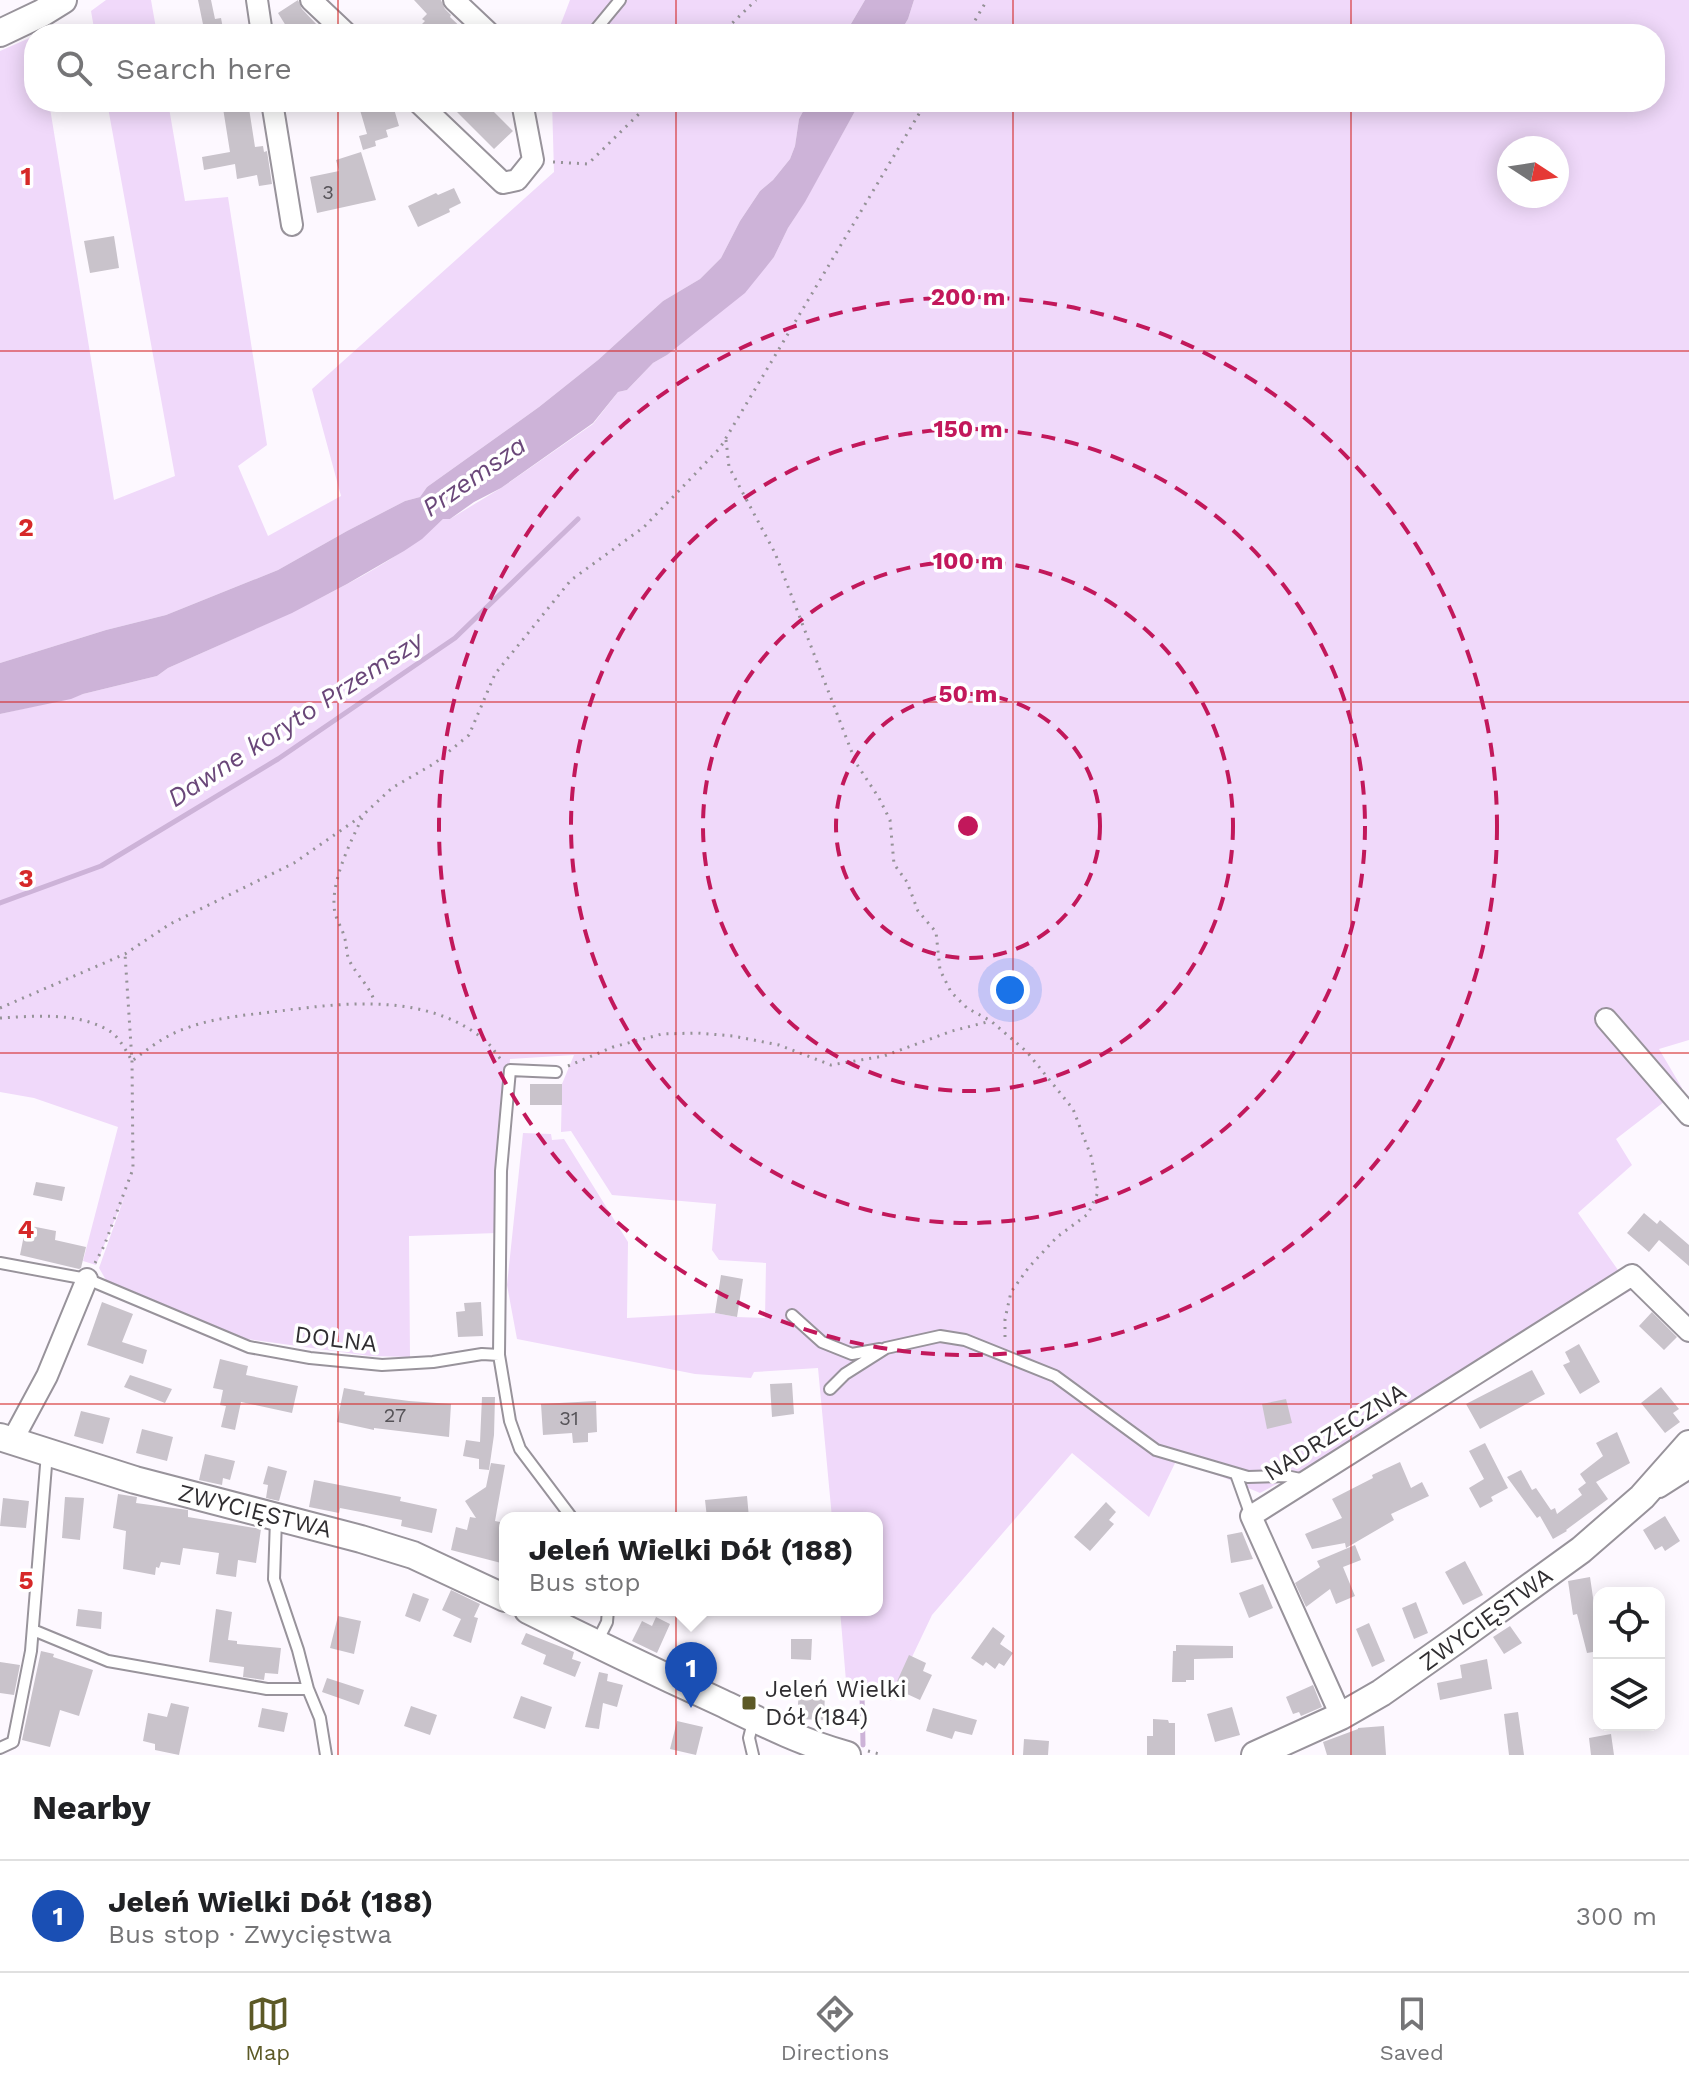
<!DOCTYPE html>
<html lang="en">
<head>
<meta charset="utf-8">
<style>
	:root { --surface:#fff; --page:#f2f2f2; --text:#202124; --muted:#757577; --line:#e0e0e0; --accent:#5c5926 }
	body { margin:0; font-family:"Work Sans",sans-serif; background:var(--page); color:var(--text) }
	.controls { position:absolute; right:24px; bottom:24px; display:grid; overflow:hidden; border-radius:16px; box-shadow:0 4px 20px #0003 }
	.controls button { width:72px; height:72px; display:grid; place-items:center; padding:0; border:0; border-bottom:2px solid var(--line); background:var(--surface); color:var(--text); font:40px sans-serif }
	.compass { position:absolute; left:1497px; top:136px; width:72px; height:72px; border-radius:50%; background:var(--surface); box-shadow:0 4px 20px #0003; rotate:102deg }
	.you { position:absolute; left:1010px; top:990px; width:28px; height:28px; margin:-20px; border:6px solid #fff; border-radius:50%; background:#1a73e8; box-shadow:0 0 0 12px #1a73e833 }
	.badge { display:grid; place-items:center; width:52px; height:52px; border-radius:50%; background:var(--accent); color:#fff; font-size:26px; font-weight:700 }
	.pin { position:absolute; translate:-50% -66px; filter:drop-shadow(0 2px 4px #0008) }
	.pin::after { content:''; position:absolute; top:42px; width:28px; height:24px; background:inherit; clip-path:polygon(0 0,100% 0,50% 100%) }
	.popup { position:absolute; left:499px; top:1512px; width:384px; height:104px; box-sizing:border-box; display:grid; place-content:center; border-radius:16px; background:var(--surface); filter:drop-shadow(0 2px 6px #0005); font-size:26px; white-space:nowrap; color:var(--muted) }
	.popup b { font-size:30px; color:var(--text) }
	.popup::after { content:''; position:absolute; left:50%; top:100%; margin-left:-16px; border:16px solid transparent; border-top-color:var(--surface) }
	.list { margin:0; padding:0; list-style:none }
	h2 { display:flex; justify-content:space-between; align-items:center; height:104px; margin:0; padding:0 32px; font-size:34px }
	h2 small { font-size:26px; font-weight:400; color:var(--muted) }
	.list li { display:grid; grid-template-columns:52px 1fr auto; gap:24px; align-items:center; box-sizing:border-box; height:112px; padding:0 32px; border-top:2px solid var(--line) }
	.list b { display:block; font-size:30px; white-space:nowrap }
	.list p { margin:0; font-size:26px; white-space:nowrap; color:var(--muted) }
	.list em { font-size:26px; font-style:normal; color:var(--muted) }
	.icon { flex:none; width:44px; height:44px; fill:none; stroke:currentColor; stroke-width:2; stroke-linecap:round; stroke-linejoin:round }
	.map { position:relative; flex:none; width:1689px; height:1755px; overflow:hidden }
	.search { position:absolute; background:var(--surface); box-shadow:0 4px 20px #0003; left:24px; right:24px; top:24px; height:88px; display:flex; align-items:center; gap:20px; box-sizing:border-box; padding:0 28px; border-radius:32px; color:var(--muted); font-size:30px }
	.sheet { height:216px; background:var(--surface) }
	nav { display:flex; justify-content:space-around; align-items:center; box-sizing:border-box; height:112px; border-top:2px solid var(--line); background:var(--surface); font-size:22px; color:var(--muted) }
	nav a { display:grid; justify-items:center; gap:4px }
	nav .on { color:var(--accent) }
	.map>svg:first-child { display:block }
</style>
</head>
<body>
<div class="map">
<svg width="1689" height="1755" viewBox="0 0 1689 1755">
	<rect width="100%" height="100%" fill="#fdf8ff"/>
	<path fill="#f0d9fa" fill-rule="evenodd" d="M106,0H151L157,34H95L91,11Z
		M570,0H865L845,34H557Z
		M914,0H1689V1040L1659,1049L1682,1088L1616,1139L1632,1165L1578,1213L1632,1290L1260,1493L1225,1478L1176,1461L1149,1517L1072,1453L932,1615L891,1701L846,1681L840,1610H877V1518H832L818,1368L754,1372L751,1378L695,1374L517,1339L507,1285L523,1133L551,1134L552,1140L564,1139L628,1242L627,1318L715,1313L737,1317L765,1318L766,1263L719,1260L712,1250L716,1204L612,1195L571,1131L561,1132L562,1084L574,1055L510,1059L497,1233L409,1236L410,1357L370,1356L247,1339L106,1280L99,1268L125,1195L96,1265L83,1261L118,1127L34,1098L0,1092V714L71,698L83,694L157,676L168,668C222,644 277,620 330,593C371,572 410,550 443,519H450L501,488L593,424L618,392L627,390L653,363L667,355L760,273L774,257L788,228L805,201L860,102H1655V34H899L908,19ZM1509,148H1557V196H1509Z
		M34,36V102H49L114,500L175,476L107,102H168L185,201L228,197L267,445L238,466L268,536L341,496L312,389L554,172L552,102H808L799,119L795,146L790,159L773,180L760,191L740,221L721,258L700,279L663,301L598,360L539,407L427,487L420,497L405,501L347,531L278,570L166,615L106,630L0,663V51Z"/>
	<path fill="#cdb3d8" d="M865,0H914L908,19L899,34H845Z
		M808,102H860L805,202L788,228L774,257L745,293L667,355L653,363L627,390L618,392L593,423L501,488L474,502L450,519H443L422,539L404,551L347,584L292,613L168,668L157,676L83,694L71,699L0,714V663L106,630L166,615L278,570L347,531L405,501L420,497L427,487L539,407L598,360L663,301L700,279L721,258L740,221L760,191L773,180L790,159L795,146L799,119Z"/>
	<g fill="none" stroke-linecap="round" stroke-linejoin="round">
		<path stroke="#cdb3d8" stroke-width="5" d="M0,903L101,866L278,759L455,638L578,519
			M862,1694L863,1745"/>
	</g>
	<path fill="#c9c3cb" d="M198,0H211L215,19L221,18L224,34H205Z
		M298,0L302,9L318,26L307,34H291L278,13Z
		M414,0H441L445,9L451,15L450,17L468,34H412L425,21L422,19L427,14Z
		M222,102H248L255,147L263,146L264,152L267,151L272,184L259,186L257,175L237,179L235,164L204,170L202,157L230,152Z
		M387,102H392L399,126L386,130L388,137L375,141L376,146L363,150L359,136L367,134L360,110Z
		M447,102H484L513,131L494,149Z
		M361,152L376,200L317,213L310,177L339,171L336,160Z
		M454,188L461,203L449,209L450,212L418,227L408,206L436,193L438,195Z
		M114,236L119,268L90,273L84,241Z
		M530,1084H562V1105H530Z
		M36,1182L65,1187L62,1201L33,1195Z
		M1644,1213L1657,1224L1660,1220L1689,1245V1266L1659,1240L1649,1252L1627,1233Z
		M26,1225L56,1231L55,1240L86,1247L81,1268L79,1269L20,1255Z
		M721,1275L743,1279L737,1317L715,1313Z
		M102,1302L133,1314L122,1342L147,1350L143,1364L87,1345Z
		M481,1302L483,1336L458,1337L456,1312L465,1311L464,1303Z
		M1652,1312L1677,1337L1664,1350L1639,1326Z
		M1579,1344L1600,1382L1580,1394L1563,1365L1570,1362L1565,1352Z
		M220,1359L248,1366L246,1375L298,1386L292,1413L241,1402L235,1430L221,1427L226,1406L220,1405L223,1390L213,1388Z
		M1532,1370L1545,1394L1480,1429L1466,1404Z
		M130,1375L172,1389L165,1403L124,1387Z
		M792,1383L794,1414L772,1417L770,1384Z
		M1661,1387L1679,1409L1673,1413L1680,1422L1665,1433L1641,1403Z
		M344,1388L365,1392L364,1395L409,1401L451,1404L449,1437L374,1428V1430L337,1422Z
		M482,1397H495L494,1435L489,1470L479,1469V1459L463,1456L466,1440L480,1442Z
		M1286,1399L1292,1423L1267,1429L1262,1404Z
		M596,1401L597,1432L588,1433V1442L573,1443L572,1433L543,1435L541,1404Z
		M81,1411L110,1418L103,1444L74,1436Z
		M142,1429L173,1437L167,1461L136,1453Z
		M1617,1432L1630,1463L1596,1482L1608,1499L1566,1530L1567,1531L1553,1539L1540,1516L1537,1518L1507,1477L1521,1470L1532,1490L1536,1488L1551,1510L1555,1508L1557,1514L1582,1495L1578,1489L1586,1483L1580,1474L1603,1456L1596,1443Z
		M1485,1443L1508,1488L1491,1497L1493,1501L1480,1508L1469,1488L1484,1479L1469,1451Z
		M205,1454L235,1461L230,1480L223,1478L222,1485L199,1480Z
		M1400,1462L1411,1488L1422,1482L1429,1496L1391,1514L1394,1520L1346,1548L1345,1543L1312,1549L1305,1534L1342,1518L1332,1499L1373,1478L1372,1475Z
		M491,1463L505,1465L495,1521L505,1523V1564L451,1550L456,1527L467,1530L470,1517L476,1518L465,1501L486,1487Z
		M268,1466L287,1471L279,1501L266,1498L268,1485L263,1484Z
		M314,1480L401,1497L400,1501L437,1509L432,1533L401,1526L402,1520L340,1508L339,1513L309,1507Z
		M118,1494L137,1497L136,1503L188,1510V1517L261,1529L256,1563L238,1560L236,1577L216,1574L219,1553L183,1548L180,1565L161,1562L159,1568L156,1567L155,1575L123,1569L126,1531L113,1528Z
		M747,1496L749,1518H707L705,1500Z
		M65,1497L84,1498L80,1540L62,1538Z
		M3,1498L29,1501L26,1528L0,1526Z
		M1106,1502L1116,1512L1109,1520L1114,1524L1090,1551L1074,1537Z
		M1665,1516L1680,1541L1665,1551L1662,1546L1655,1550L1643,1530Z
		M1242,1532L1253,1559L1231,1563L1227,1535Z
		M1355,1545L1361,1560L1343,1567L1355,1596L1336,1604L1330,1589L1306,1607L1295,1583L1320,1567L1317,1561Z
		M1465,1561L1483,1595L1463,1605L1445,1572Z
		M1590,1577L1595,1611L1593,1612L1599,1651L1587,1653L1577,1614L1573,1615L1568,1581Z
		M1263,1584L1273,1608L1249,1618L1239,1593Z
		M451,1590L480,1604L474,1617L478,1618L471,1643L453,1636L461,1619L442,1610Z
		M413,1593L429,1599L420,1622L405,1616Z
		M1416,1602L1428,1633L1414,1639L1402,1608Z
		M78,1609L102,1612L101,1629L76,1626Z
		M216,1609L232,1612L228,1640L237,1641V1644L281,1648L278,1674L265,1673L264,1680L243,1677L244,1667L209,1662Z
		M338,1616L361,1621L354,1654L330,1648Z
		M656,1617L670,1624L657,1653L632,1641L642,1621L652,1626Z
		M1369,1623L1385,1661L1372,1667L1356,1629Z
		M1510,1626L1522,1643L1504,1654L1493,1637Z
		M993,1627L1005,1636L1000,1644L1013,1653L1004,1666L999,1663L995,1669L986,1662L983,1666L971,1658Z
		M526,1633L574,1652L572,1659L581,1662L575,1677L543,1664L546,1655L521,1644Z
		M791,1639H812L811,1660L791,1659Z
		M1176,1645L1233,1646V1658L1194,1659V1680H1186V1682H1172L1173,1651H1176Z
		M41,1651L54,1654L53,1657L93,1670L79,1716L60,1710L50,1747L22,1740Z
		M909,1655L926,1663L923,1671L932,1675L920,1700L894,1688Z
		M1487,1659L1492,1689L1440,1700L1437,1683L1462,1678L1460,1665Z
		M0,1662L20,1665L14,1695L0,1693Z
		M599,1672L608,1674L607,1681L623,1685L617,1707L603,1703L599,1729L585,1727Z
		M327,1678L364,1690L359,1705L322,1692Z
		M1313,1685L1322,1707L1301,1716L1299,1712L1293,1714L1286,1697Z
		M799,1689L825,1691L824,1720L797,1719Z
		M521,1696L552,1707L545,1729L513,1718Z
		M171,1703L189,1707L179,1755L155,1750V1744L143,1741L148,1713L167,1717Z
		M411,1706L437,1715L430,1735L404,1726Z
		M1232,1707L1240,1735L1215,1742L1207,1714Z
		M262,1708L288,1713L284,1732L258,1727Z
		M933,1708L977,1720L972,1735L955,1731L952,1739L926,1731Z
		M1518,1712L1524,1755H1509L1504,1714Z
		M1153,1719L1168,1720L1169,1723H1175V1755H1147V1736H1153Z
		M677,1721L703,1727L696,1755L670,1749Z
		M1384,1726L1386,1755H1327L1323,1742L1358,1729V1728Z
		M1611,1734L1614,1755H1591L1589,1738Z
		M1024,1739L1049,1741L1048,1755H1023Z"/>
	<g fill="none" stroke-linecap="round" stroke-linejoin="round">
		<defs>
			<path id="service" d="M592,34L620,0
				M0,1263L87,1279L249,1347L310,1358L382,1365L433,1362L482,1354L499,1355L510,1421L520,1449L572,1518
				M792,1315L822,1342L852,1354L880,1349
				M499,1355L501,1171L510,1070L556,1072
				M830,1389L845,1374L886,1348L940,1336L965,1340L1055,1376L1156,1450L1248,1477L1286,1476L1305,1480
				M1236,1474L1251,1516
				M276,1519L274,1579L298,1650L308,1689L320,1718L326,1755
				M33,1630L108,1661L267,1689H308
				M597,1642L607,1622L608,1610
				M0,1748L13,1742L31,1651L47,1453
				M753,1755L749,1738L754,1718"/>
			<path id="minor" d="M257,0L262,34
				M311,0L347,34
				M454,0L490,34
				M272,102L292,225
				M418,102L503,183L517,180L533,160L522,102
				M1606,1019L1689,1115
				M12,1441L47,1376L87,1279
				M1659,1487L1689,1468
				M1341,1716L1251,1516L1632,1275L1689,1331"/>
			<path id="tertiary" d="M0,33L42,13L63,0
				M0,1437L135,1480L361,1539L413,1555L505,1598
				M528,1610C592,1642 657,1673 722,1703C763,1723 803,1743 847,1755
				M1255,1755L1341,1716L1381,1693L1455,1641L1581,1550L1642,1497L1689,1444"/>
		</defs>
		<use href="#service" stroke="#98939b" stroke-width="14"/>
		<use href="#minor" stroke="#98939b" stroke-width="24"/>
		<use href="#tertiary" stroke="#98939b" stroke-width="30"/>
		<path stroke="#959297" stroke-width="3" stroke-dasharray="2 6" stroke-linecap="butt" d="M721,34L756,0
			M967,34L987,0
			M553,162L588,164L651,102
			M726,440L729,467L775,553L856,763L879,798L890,820L894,864L907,882L918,911L936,932L940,970L951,992L967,1008L991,1021L1027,1052L1073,1109L1091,1156L1098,1192L1088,1214L1057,1237L1029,1267L1011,1292L1005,1319V1343
			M362,818C350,843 329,885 335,913C337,921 342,928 344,936C347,944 346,953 349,960C357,976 370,986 375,1003
			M0,1008L125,954L170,924L294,863L363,815L392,788L435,763L469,735L495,674L571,580L644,527L720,448L926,102
			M0,1018C36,1016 76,1012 108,1030C119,1036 126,1051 132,1061C148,1049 164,1036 184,1029C215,1017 248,1015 280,1011C349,1002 430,993 487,1042C493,1048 497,1055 502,1061
			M568,1066L613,1047L662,1034L697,1033L733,1036L779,1045L831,1065L884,1056L952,1031L991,1021
			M95,1263L104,1246L133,1169L132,1061L125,954
			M868,1751L883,1755"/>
		<use href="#service" stroke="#fff" stroke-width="10"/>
		<use href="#minor" stroke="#fff" stroke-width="20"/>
		<use href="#tertiary" stroke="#fff" stroke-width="26"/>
	</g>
	<path fill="none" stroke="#d62828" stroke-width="2" stroke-opacity="0.55" d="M338,0V34M676,0V34M1013,0V34M1351,0V34M338,102V1755M676,102V1755M1013,102V1755M1351,102V1755M0,351H1689M0,702H1689M0,1053H1689M0,1404H1689"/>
	<g fill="none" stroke="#c2185b" stroke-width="4" stroke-dasharray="14 10">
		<circle cx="968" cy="826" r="132"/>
		<circle cx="968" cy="826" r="265"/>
		<circle cx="968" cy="826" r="397"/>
		<circle cx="968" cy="826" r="529"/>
	</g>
	<rect fill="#5c5926" stroke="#fff" stroke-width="3" x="741" y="1695" width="16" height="16" rx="4"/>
	<g text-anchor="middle" stroke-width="7" stroke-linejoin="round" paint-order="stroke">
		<g font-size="20" fill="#565358">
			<text x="328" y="199">3</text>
			<text x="395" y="1422">27</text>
			<text x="569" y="1425">31</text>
		</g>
		<g font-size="24" fill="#302e31" stroke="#fff">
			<text transform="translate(336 1339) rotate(7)" y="8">DOLNA</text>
			<text transform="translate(1335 1432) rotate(-32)" y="8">NADRZECZNA</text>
			<text transform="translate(255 1511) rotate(14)" y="8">ZWYCIĘSTWA</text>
			<text transform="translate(1486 1619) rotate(-36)" y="8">ZWYCIĘSTWA</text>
		</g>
		<g font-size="24" fill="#302e31" stroke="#fff" text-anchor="start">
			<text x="765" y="1697">Jeleń Wielki<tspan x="765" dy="28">Dół (184)</tspan></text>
		</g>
		<g font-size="26" font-style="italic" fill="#6a4779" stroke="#fff">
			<text transform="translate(474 476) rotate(-35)" y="9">Przemsza</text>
			<text transform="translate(295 719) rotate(-33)" y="9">Dawne koryto Przemszy</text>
		</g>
	</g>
	<g font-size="26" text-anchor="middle" font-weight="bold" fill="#d62828" stroke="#fff" stroke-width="7" stroke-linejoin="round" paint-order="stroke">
		<text x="26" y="185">1</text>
		<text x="26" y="536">2</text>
		<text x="26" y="887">3</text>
		<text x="26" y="1238">4</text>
		<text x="26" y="1589">5</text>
	</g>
	<circle cx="968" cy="826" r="12" fill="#c2185b" stroke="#fff" stroke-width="4"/>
	<g font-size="24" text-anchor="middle" font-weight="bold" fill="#c2185b" stroke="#fff" stroke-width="7" stroke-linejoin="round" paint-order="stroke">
		<text x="968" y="305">200 m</text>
		<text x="968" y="437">150 m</text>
		<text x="968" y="569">100 m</text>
		<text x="968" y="702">50 m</text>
	</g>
</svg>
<div class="controls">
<button><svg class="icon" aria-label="locate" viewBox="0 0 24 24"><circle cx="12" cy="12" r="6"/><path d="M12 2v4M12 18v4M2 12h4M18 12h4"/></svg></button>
<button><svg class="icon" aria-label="layers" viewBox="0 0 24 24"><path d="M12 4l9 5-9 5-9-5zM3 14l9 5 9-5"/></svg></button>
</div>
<svg class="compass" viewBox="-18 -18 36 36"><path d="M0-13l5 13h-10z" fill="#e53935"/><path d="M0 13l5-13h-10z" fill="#757577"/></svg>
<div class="you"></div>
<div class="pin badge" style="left:691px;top:1708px;background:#1a4fb4">1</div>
<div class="popup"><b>Jeleń Wielki Dół (188)</b>Bus stop</div>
<div class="search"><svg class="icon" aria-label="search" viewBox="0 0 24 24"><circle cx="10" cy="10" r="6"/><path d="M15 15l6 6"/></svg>Search here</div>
</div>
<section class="sheet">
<h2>Nearby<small></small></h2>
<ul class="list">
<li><span class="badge" style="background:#1a4fb4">1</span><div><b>Jeleń Wielki Dół (188)</b><p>Bus stop · Zwycięstwa</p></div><em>300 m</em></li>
</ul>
</section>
<nav>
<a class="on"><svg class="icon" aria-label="map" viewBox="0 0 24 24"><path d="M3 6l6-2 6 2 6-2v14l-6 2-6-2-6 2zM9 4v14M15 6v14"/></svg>Map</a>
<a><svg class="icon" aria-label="directions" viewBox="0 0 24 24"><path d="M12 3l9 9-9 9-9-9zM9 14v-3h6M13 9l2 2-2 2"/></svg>Directions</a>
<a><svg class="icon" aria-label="saved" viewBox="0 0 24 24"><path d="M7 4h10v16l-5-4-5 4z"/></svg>Saved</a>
</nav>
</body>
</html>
